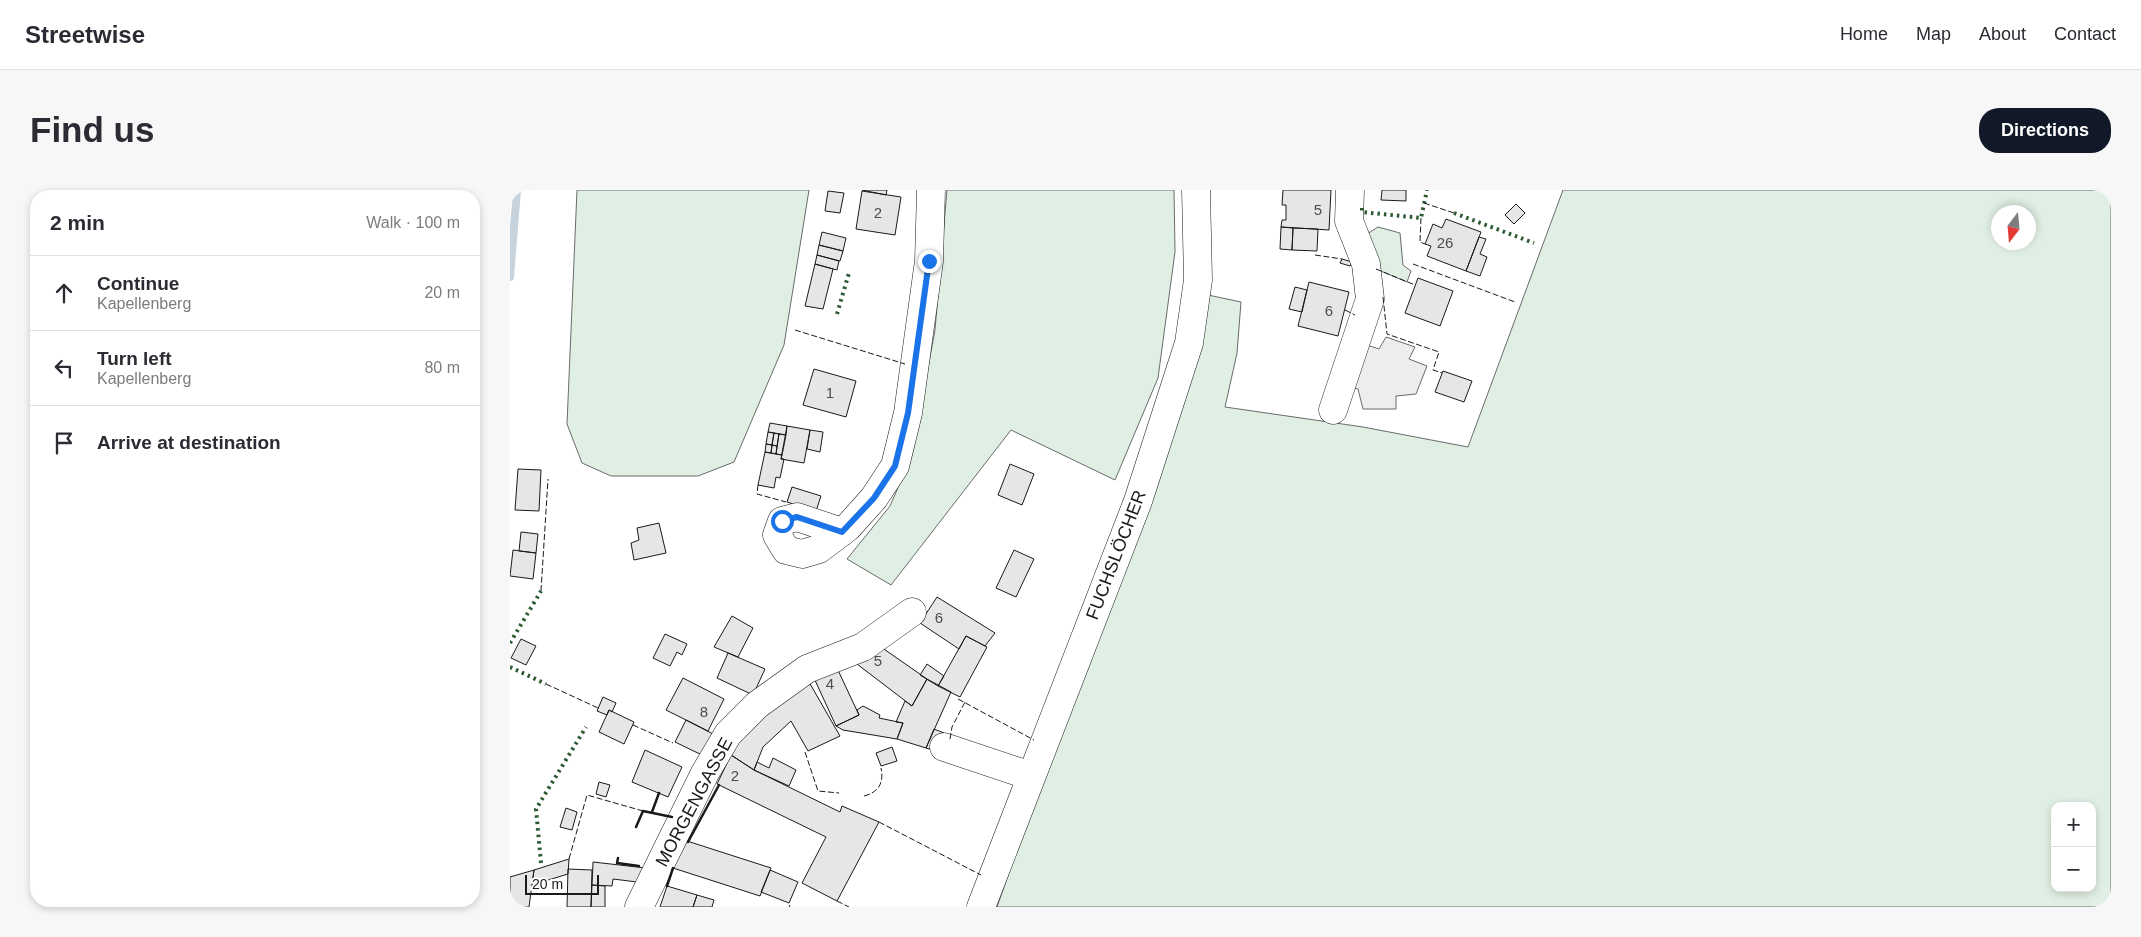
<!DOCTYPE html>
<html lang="en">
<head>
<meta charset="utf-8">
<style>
	:root { --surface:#fff; --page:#f7f7f7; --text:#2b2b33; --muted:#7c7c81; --line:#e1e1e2; --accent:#111827 }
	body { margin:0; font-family:Helvetica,sans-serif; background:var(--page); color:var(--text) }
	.controls { position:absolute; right:15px; bottom:15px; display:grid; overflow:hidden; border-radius:10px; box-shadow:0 2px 8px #0003 }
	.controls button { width:45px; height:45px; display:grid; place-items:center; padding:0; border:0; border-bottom:1px solid var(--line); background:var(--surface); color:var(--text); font:25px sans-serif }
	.compass { position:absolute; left:1481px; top:15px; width:45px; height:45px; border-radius:50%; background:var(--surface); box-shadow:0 2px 8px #0003; rotate:196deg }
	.scale { position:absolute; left:15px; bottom:12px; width:74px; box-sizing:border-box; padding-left:5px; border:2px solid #1a1a1a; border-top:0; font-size:14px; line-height:18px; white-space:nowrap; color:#1a1a1a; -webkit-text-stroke:4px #fff; paint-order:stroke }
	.stop { position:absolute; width:15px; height:15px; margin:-11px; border:4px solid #1a73e8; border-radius:50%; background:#fff }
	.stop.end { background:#1a73e8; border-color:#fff; box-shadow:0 1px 5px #0008 }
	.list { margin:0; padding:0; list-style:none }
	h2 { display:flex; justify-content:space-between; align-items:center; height:65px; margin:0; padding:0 20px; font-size:21px }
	h2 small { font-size:16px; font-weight:400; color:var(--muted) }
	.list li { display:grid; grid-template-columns:32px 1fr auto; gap:15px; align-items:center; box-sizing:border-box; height:75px; padding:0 20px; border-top:1px solid var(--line) }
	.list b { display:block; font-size:19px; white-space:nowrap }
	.list p { margin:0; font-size:16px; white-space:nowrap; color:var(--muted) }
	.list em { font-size:16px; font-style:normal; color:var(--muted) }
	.icon { flex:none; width:28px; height:28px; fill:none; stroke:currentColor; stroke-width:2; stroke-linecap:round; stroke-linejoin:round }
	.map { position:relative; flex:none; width:1601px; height:717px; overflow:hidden; border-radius:20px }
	header { display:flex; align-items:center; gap:30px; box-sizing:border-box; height:70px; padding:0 25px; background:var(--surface); border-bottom:1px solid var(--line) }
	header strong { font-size:24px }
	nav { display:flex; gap:28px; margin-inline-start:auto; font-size:18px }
	.intro { display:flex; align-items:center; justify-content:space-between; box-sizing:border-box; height:120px; padding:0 30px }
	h1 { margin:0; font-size:35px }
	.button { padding:12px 22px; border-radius:20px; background:var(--accent); color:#fff; font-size:18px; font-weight:700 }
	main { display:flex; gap:30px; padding:0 30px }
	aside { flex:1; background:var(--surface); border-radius:20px; box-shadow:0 2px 8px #0003 }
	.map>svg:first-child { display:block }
</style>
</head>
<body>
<header>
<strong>Streetwise</strong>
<nav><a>Home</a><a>Map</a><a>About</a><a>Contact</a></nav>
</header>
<div class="intro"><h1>Find us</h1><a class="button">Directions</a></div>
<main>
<aside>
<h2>2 min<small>Walk · 100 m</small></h2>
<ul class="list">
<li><svg class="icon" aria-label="ahead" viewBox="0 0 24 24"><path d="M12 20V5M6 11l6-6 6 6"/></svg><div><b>Continue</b><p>Kapellenberg</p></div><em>20 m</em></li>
<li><svg class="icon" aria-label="left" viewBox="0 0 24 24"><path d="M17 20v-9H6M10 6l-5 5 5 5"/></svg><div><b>Turn left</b><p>Kapellenberg</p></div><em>80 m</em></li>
<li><svg class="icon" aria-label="arrive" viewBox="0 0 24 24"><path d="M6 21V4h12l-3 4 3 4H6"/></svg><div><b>Arrive at destination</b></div></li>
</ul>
</aside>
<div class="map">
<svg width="1601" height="717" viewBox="0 0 1601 717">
	<rect width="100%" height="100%" fill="#fff"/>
	<path fill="#e0efe3" stroke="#6a6a6a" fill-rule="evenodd" d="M67,0H299L274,155L224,272L188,286H101L72,273L57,234Z
		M437,0H664L665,62L648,188L605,290L501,240L381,395L337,369L380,316L402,265L425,140Z
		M1053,0H1601V717H487L548,544L698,105L731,112L727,163L715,217L853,237L958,257ZM1488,22H1518V52H1488ZM1545,616H1582V698H1545Z
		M868,37L890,43L893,75L901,81L897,92L866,79L857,44Z"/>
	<path fill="#ededed" stroke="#6a6a6a" d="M876,147L905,157L899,169L917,176L906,204L886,206V219H853L848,199L841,197L857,155L869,159Z"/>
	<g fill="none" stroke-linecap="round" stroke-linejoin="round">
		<path stroke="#c6d2dc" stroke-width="8" d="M0,87L7,0"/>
	</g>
	<path fill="#e6e6e6" stroke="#1a1a1a" d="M352,0H377L376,5Z
		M773,0H821L819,40L771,37L772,30H776V15H772Z
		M872,0H896V11L871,10Z
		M318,1L334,3L330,23L315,21Z
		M352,1L391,7L385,45L346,39Z
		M1006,14L1015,23L1004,34L995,25Z
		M936,29L971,42L956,81L917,66L921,56L915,54L923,34L932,38Z
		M771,37L783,38L782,60L770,59Z
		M783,38L808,39L807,61L782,60Z
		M312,42L336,48L333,61L309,55Z
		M969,47L976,49L970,64L977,67L970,86L956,81Z
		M309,55L333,61L330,71L307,65Z
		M307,65L329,71L327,80L305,74Z
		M832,69L842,72L840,76L830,73Z
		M305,74L323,79L313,119L295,116Z
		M908,88L943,101L930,136L895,123Z
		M799,92L839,102L828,146L788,136Z
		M785,97L797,100L792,122L779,119Z
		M304,179L346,191L336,227L293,215Z
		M933,181L962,191L954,212L925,202Z
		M260,233L277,236L276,245L258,242Z
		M277,236L300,240L294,273L271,269Z
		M300,240L313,242L310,262L297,259Z
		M258,242L264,243L262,255L256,254Z
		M264,243L269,244L267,256L262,255Z
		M269,244L276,245L272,265L266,264Z
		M256,254L262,255L261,263L255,262Z
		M262,255L267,256L266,264L261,263Z
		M255,262L272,265L271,269H274L270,288L266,287L264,298L248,295Z
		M500,274L524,284L512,315L488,305Z
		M8,279L31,280L29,321L5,320Z
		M282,297L311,306L306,321L277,312Z
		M149,333L156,363L124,370L121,353L129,350L127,338Z
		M11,342L28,344L26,363L9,361Z
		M3,360L26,363L23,389L0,386Z
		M504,360L524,369L506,407L486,398Z
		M427,407L485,443L475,456L456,446L449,459L410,433Z
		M222,426L243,438L228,467L204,457Z
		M155,444L177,454L172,465L167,462L160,476L143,468Z
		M456,446L477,457L450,507L428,496Z
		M11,449L26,456L16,475L1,468Z
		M371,457L417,489L402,516L343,471Z
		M218,463L255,479L243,505L207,488Z
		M417,474L434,486L428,496L410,485Z
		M327,478L349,525L326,536L304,488Z
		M173,488L214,509L198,541L156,520Z
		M417,489L441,502L416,558L387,549L393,533L386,532L395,511L402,516Z
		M299,492L330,546L298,561L281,531L253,557L244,580L221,565L232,541Z
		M93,507L106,513L102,522L99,520L97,525L87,521Z
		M353,516L370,525L369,528L393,533L387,549L333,540L326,536L349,525L347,520Z
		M99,520L124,532L114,554L89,542Z
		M176,530L205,545L194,566L165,552Z
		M424,539L434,543L427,561L416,558Z
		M382,557L387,571L371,576L366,563Z
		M135,560L172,577L158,607L122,592Z
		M221,565L244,580L330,622L332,616L369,632L327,711L292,693L316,647L207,594Z
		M263,568L286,580L279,596L244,580L247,572L259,578Z
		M89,592L100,595L96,607L86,604Z
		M56,618L67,622L62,640L50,637Z
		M177,651L261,678L250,706L163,678Z
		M59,669L58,684L22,695L24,680Z
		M83,672L136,678L135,693L103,689L102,696L82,695Z
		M58,679L82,680L81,717H57Z
		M24,680L19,717H0V687Z
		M260,680L288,692L279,713L251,702Z
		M82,695L95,696V717H81Z
		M157,696L187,705L183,717H150Z
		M187,705L204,710L202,717H183Z"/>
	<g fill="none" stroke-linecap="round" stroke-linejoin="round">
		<defs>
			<path id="minor" d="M823,220L860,109L856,74L839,31L840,0
				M332,342L287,327L272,331L267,345L276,360L292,364L309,359L338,337L364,308L385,276L398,223L419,71L421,0
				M434,557L521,586
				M129,717L195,583L218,544L247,515L297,479L353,457L402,422
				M471,717L628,311L679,153L688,90L686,0"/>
		</defs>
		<use href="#minor" stroke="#1a1a1a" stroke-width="29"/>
		<use href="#minor" stroke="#fff" stroke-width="28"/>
		<path stroke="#2b5a34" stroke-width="4" stroke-dasharray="2.5 4" stroke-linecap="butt" d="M852,18V22L911,28L917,0
			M944,23L1024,53
			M327,124L339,83
			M0,453L31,401
			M0,477L36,494
			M31,673L26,619L76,537"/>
		<path stroke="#1a1a1a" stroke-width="1" stroke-dasharray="6 2.5" stroke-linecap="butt" d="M914,13L944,23
			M911,28L910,52L915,54
			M805,65L832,69
			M903,74L1005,112
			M866,79L905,95
			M873,107L877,144L929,162L923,180L932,183
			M835,120L845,125
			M285,140L395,174
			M248,295L247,304L276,312
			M31,401L38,289
			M36,494L88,518
			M448,509L524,550
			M123,535L163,553
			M440,549L442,537L455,512
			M295,562L308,601L329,603
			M354,606C369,602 374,593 371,578
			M369,632L471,685
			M59,669L77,605L133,621
			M327,711L339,717
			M279,717L280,715"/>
		<path stroke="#1a1a1a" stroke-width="2.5" d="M142,622L149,603
			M126,637L133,621L162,627
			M178,652L209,595
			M108,668L107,673L129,676
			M157,696L163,678"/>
	</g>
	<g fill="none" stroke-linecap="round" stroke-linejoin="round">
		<path stroke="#1a73e8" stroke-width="6" d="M272,331L287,327L332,342L364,308L385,276L398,223L419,71"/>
	</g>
	<g text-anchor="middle" stroke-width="4" stroke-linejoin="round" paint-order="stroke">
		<g font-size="15" fill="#4d4d4d">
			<text x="808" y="25">5</text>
			<text x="368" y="28">2</text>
			<text x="935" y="58">26</text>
			<text x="819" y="126">6</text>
			<text x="320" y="208">1</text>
			<text x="429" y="433">6</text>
			<text x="368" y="476">5</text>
			<text x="320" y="499">4</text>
			<text x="194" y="527">8</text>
			<text x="225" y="591">2</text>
		</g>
		<g font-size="18" fill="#1a1a1a" stroke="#fff">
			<text transform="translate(606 365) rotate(-69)" y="6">FUCHSLÖCHER</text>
			<text transform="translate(184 612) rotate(-62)" y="6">MORGENGASSE</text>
		</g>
	</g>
</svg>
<div class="controls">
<button>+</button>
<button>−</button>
</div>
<svg class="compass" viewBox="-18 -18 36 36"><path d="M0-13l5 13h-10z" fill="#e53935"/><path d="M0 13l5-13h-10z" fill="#7c7c81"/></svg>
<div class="scale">20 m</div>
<div class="stop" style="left:272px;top:331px"></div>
<div class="stop end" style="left:419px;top:71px"></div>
</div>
</main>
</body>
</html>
